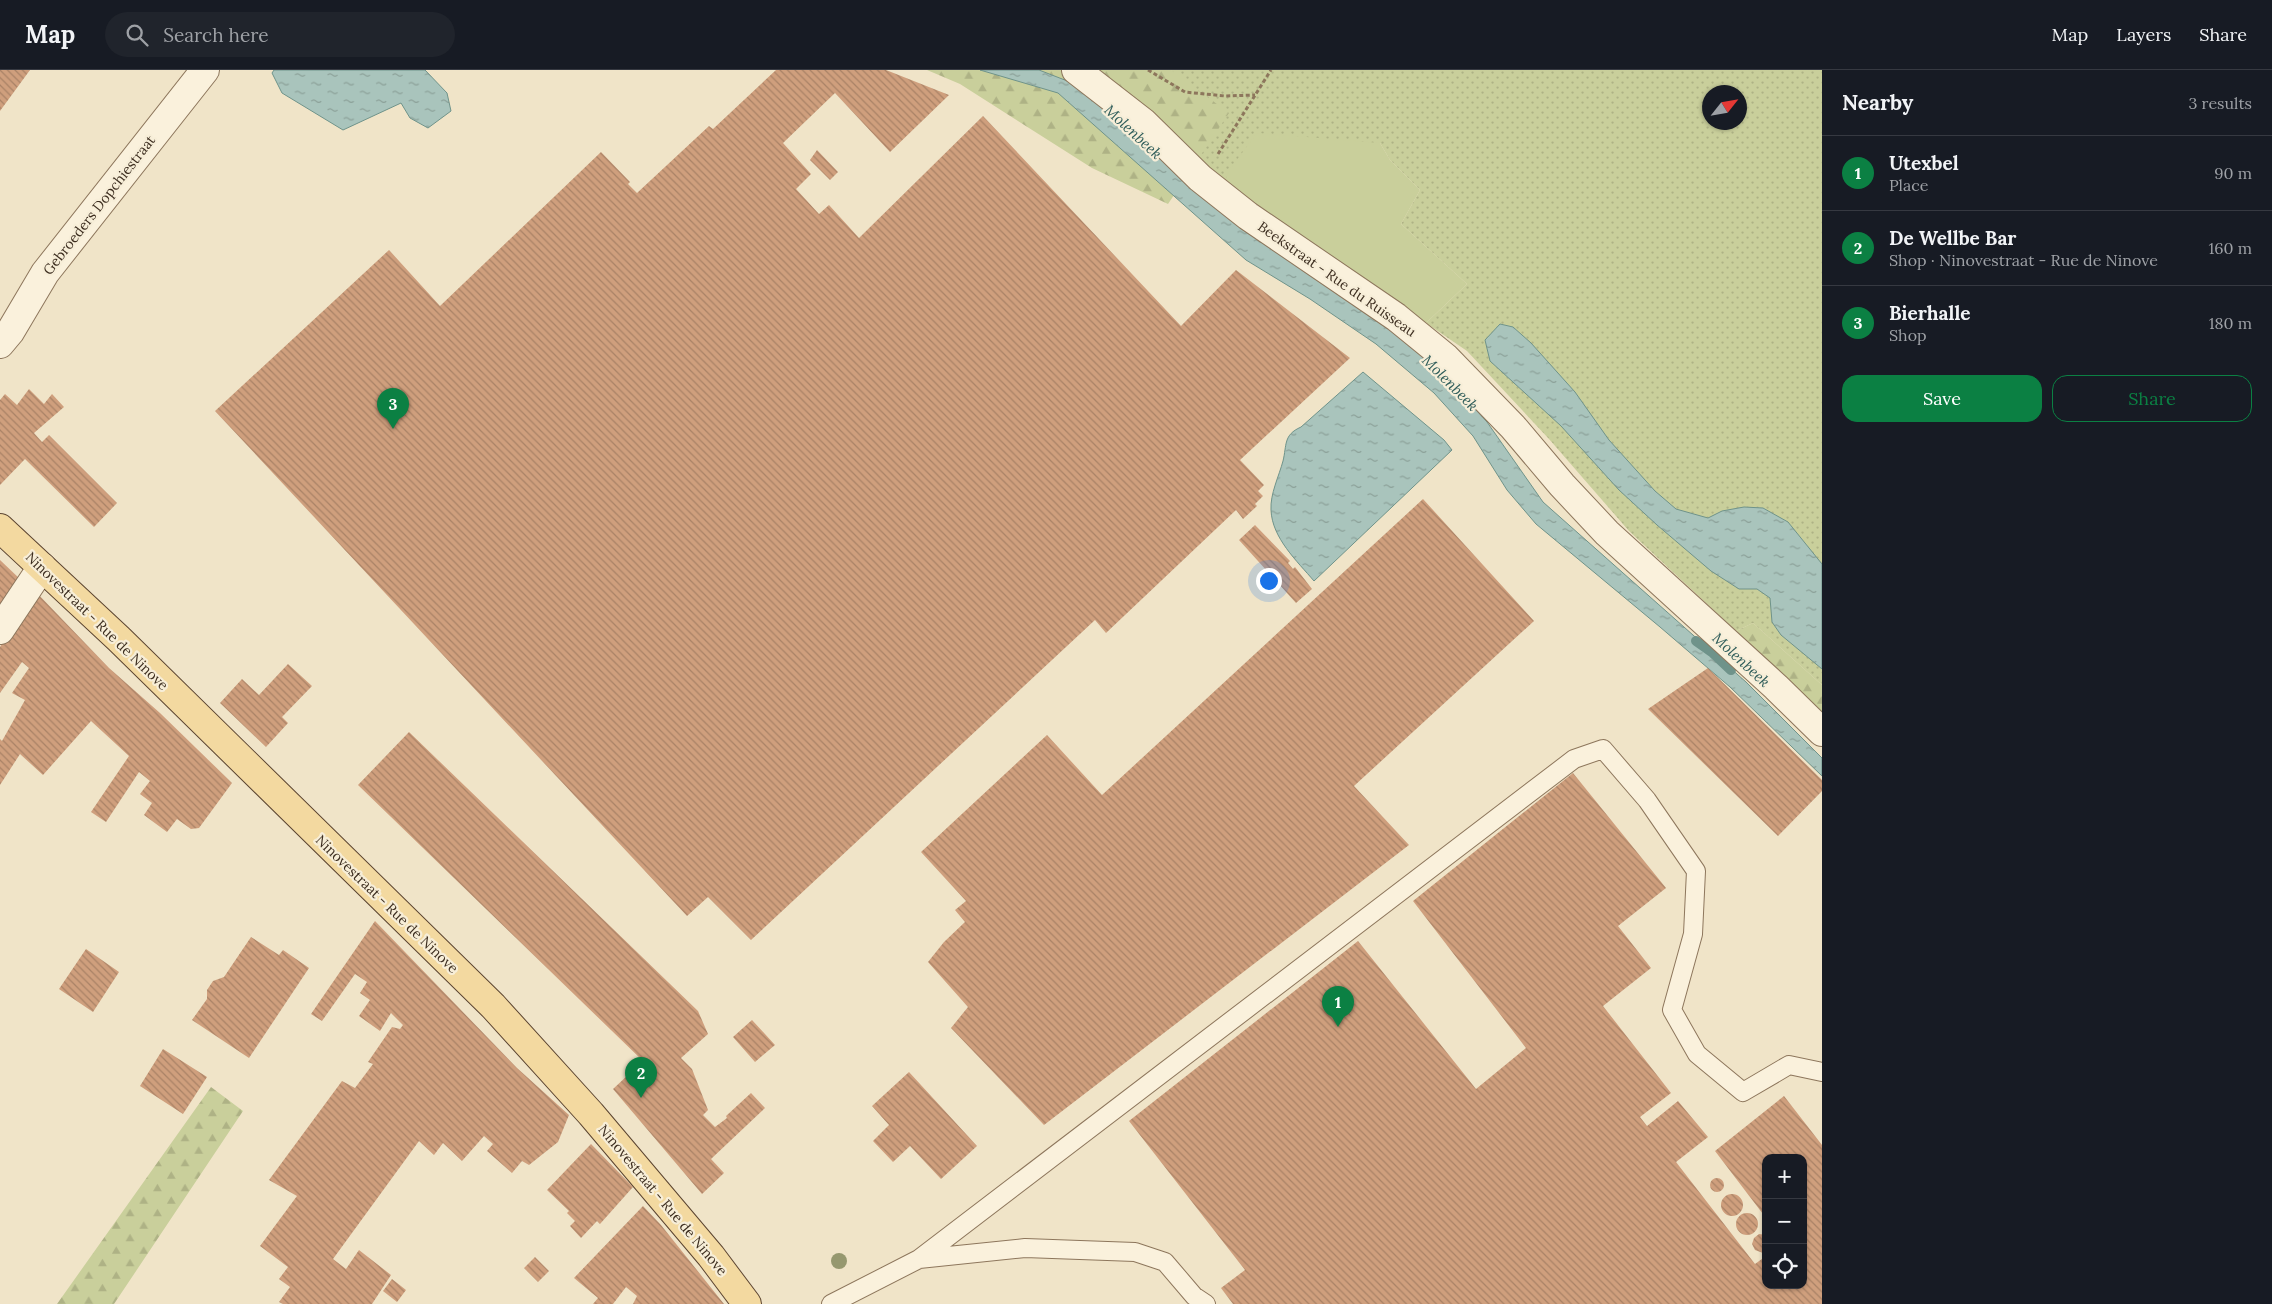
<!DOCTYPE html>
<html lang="en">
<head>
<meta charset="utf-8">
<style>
	:root { --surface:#171b24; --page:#20242c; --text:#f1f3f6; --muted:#9ea1a6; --line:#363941; --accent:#0b8043 }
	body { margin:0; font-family:Lora,serif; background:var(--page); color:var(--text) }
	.controls { position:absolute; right:15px; bottom:15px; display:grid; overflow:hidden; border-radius:10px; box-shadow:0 1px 4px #0004 }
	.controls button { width:45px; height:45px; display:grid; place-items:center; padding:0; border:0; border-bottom:1px solid var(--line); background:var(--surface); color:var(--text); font:25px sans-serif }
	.compass { position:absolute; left:1702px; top:15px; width:45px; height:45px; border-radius:50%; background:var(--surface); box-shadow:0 1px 4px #0004; rotate:59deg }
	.you { position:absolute; left:1268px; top:510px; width:18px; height:18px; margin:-12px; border:4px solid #fff; border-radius:50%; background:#1a73e8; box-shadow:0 0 0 8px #1a73e833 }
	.badge { display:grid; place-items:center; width:32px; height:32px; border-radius:50%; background:var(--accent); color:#fff; font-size:16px; font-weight:700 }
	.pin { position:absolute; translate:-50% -41px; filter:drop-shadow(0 1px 2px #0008) }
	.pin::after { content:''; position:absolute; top:26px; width:18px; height:15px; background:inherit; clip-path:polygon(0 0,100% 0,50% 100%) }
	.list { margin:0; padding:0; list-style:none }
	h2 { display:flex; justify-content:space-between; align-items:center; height:65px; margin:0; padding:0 20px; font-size:21px }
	h2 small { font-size:16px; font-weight:400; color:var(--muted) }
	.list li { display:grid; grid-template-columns:32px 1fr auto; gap:15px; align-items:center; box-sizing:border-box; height:75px; padding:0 20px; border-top:1px solid var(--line) }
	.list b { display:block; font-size:19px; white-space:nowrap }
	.list p { margin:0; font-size:16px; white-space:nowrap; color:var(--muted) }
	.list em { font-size:16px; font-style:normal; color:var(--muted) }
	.actions { display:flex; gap:10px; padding:15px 20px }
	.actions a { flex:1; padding:11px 0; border:1px solid var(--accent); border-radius:15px; text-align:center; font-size:18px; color:var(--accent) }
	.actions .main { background:var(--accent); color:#fff }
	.icon { flex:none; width:28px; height:28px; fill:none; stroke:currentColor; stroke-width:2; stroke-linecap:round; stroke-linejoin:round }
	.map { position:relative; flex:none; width:1822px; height:1234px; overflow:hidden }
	header { display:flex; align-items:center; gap:30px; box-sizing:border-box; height:70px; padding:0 25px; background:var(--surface); border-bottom:1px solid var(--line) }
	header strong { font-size:24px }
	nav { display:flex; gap:28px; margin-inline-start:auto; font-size:18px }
	.search { width:350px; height:45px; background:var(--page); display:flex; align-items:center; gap:12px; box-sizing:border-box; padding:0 18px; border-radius:28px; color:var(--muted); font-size:19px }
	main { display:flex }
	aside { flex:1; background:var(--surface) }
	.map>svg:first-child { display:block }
</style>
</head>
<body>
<header>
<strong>Map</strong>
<div class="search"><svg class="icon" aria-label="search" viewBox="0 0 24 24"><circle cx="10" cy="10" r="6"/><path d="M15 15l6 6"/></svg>Search here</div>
<nav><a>Map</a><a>Layers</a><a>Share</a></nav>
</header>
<main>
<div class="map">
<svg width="1822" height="1234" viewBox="0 0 1822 1234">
	<defs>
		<pattern id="grass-dots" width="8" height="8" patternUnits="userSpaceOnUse" patternTransform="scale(1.25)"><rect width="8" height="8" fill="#c9cf9b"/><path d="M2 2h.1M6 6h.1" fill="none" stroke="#aeb285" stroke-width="1.8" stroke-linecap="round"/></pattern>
		<pattern id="forest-firs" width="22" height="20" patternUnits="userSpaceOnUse" patternTransform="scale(1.25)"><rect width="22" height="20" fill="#c9cf9b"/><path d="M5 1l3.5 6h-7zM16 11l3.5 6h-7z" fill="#aeb285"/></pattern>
		<pattern id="water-ripples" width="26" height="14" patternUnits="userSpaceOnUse" patternTransform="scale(1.25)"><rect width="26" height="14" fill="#a9c4bc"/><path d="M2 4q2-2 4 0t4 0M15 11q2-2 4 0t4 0" fill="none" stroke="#8ba098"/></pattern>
		<pattern id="building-back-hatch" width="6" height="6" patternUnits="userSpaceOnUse" patternTransform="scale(1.25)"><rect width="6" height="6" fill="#cf9f7d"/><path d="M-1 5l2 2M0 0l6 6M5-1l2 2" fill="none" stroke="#a98266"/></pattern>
	</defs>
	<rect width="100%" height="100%" fill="#f0e4c8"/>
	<path fill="url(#grass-dots)" fill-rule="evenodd" d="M1171,0H1822V615L1753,553L1736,561L1629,461L1549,369L1467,281L1426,253L1467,214L1401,154L1420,120L1390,90L1380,73L1223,115L1199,90ZM1710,22H1740V52H1710Z"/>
	<path fill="url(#forest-firs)" d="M927,0H1171L1229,43L1168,134L1092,98L960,14Z
		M1753,553L1822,615V643L1736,561Z
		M211,1017L243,1041L114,1234H57Z"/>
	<path fill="#c9cf9b" d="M1257,63L1380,73L1390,90L1420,120L1401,154L1467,214L1426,253L1329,191L1223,115L1230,99Z"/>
	<path fill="url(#water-ripples)" stroke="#6f938a" d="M274,0H425L447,23L451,41L428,58L410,48L401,33L343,60L282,23L272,3Z
		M980,0H1039L1088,19L1180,106L1241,156L1291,192L1382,251L1437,297L1487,352L1543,432L1746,612L1822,688V706L1730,617L1660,557L1536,454L1507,420L1473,366L1434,323L1376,274L1310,229L1246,190L1058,23Z
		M1500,254L1513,257L1531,273L1575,322L1609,370L1655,421L1676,439L1708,448L1722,441L1744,437L1763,438L1788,452L1822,494V599L1781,565L1772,552L1770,528L1757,519H1739L1711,501L1657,455L1619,420L1561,356L1490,291L1485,270Z
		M1363,302L1444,370L1452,380L1314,511C1297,491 1272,468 1271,440C1270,424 1279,406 1283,391C1287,375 1283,365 1301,357Z"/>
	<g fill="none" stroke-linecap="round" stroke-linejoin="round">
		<path stroke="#6f938a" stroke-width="10" d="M1696,571L1713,583L1731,600"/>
	</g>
	<path fill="url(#building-back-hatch)" d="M0,0H30L0,41Z
		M776,0H886L949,25L890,82L835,23L783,73L811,104L796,119L819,144L829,135L859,168L983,46L1181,256L1236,200L1350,288L1240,390L1264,415L1258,421L1263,426L1255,434L1257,436L1243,449L1236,440L1106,563L1095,550L751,870L708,827L687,846L215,341L389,180L440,236L601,82L630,112L628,114L637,123L709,56L713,59Z
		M817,80L838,102L830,110L810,90Z
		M29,319L44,334L52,324L64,337L34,363L42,372L49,365L117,433L94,457L25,389L0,415V330L5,324L17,335Z
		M1423,429L1534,551L1354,716L1409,775L1044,1055L951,958L968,937L928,892L944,872L965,852L955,840L966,831L921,782L1047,665L1102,725Z
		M1255,455L1290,491L1288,493L1293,499L1295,497L1312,519L1296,533L1239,470Z
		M0,490L21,510L0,534Z
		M35,521L109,598L160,643L232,713L199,758L191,759L177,749L167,762L144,745L152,733L140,724L150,711L139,702L106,752L91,742L129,686L91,651L43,705L20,684L0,715V669L2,671L25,630L12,623L29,598L22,592L0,623V577Z
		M288,594L312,616L282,647L288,653L266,677L220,633L242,609L259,625Z
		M1708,598L1822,710V721L1778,766L1648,639Z
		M409,662L698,941L708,964L681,988L692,999L708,1040L703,1045L715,1057L727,1048L726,1046L751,1023L765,1038L711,1089L724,1103L702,1124L613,1019L643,991L358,715Z
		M1573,703L1666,818L1618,856L1651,898L1603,936L1671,1023L1640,1047L1647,1056L1678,1031L1708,1067L1676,1092L1755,1194L1766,1186V1215H1803V1088H1766V1148L1715,1081L1784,1026L1822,1075V1234H1233L1221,1218L1245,1200L1129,1051L1358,871L1476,1019L1526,978L1413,831Z
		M375,851L517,998L569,1045L558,1072L529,1095L522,1091L512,1103L487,1081L493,1074L484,1066L462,1091L443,1073L434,1085L419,1071L333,1189L346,1199L359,1180L391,1205L372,1234H283L279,1232L290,1217L279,1209L288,1197L260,1176L297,1126L269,1110L342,1011L355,1018L373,994L368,992L392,957L400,959L403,955L391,943L380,961L359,946L370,930L360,923L367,912L355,904L322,951L311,944Z
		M251,867L279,885L283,880L309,898L249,988L192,950L207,929V920L213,911L224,907Z
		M86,879L119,902L93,942L59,919Z
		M752,950L775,975L755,992L733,967Z
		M163,979L207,1007L183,1044L140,1016Z
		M909,1002L977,1076L941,1109L910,1076L893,1092L873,1071L889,1055L872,1036Z
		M591,1074L633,1117L600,1154L597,1151L581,1168L570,1156L575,1151L567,1143L569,1141L547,1120Z
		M1710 1115a7 7 0 1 1 14 0a7 7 0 1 1-14 0Z
		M1721 1135a11 11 0 1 1 22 0a11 11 0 1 1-22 0Z
		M643,1136L661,1155L724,1234H633L637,1226L626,1217L613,1234H593L598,1228L574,1208Z
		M1736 1154a11 11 0 1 1 22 0a11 11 0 1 1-22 0Z
		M1759,1164L1766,1165V1182L1763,1183L1755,1180L1752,1174L1754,1168Z
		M535,1187L549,1201L538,1212L524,1198Z
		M392,1209L406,1220L397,1232L383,1221Z"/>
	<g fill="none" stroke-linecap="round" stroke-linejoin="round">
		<defs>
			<path id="lane" d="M919,1189L1574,689L1603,679L1647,730L1696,801L1693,864L1672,940L1697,984L1743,1022L1789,995L1822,1002
				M831,1234L919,1189L1025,1178L1135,1182L1165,1192L1194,1226L1206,1234"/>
			<path id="street" d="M1076,0L1143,52L1200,108L1248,146L1396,247L1445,287L1513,357L1562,415L1607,463L1776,617L1822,662
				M0,274L10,262L45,203L205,0
				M0,560L42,497"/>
			<path id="primary" d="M0,458L119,569L493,936L591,1044L711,1186L747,1234"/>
		</defs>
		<use href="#lane" stroke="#8d765c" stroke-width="20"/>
		<use href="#street" stroke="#8d765c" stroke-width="30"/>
		<use href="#primary" stroke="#5b4430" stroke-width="30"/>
		<path stroke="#8d765c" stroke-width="3" stroke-dasharray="4 2.5" stroke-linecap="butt" d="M1148,0L1185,22L1225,26L1255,25
			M1218,84L1271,0"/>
		<use href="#lane" stroke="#faf1dc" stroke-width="18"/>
		<use href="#street" stroke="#faf1dc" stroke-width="28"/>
		<use href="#primary" stroke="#f3d9a0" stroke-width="28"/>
	</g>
	<circle fill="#96986f" cx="839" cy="1191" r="8"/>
	<g text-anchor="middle" stroke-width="4.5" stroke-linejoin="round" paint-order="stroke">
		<g font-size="14" fill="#3d2e20" stroke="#f7eed8">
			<text transform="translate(99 135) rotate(-52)" y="5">Gebroeders Dopchiestraat</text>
			<text transform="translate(1337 209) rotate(35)" y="5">Beekstraat - Rue du Ruisseau</text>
			<text transform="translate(97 551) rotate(44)" y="5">Ninovestraat - Rue de Ninove</text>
			<text transform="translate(387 834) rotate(44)" y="5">Ninovestraat - Rue de Ninove</text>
			<text transform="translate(663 1130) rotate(50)" y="5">Ninovestraat - Rue de Ninove</text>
		</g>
		<g font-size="15" font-style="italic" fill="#2f5d5a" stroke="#f7eed8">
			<text transform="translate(1133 62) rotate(43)" y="5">Molenbeek</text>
			<text transform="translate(1450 313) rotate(45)" y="5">Molenbeek</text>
			<text transform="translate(1741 590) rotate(43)" y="5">Molenbeek</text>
		</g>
	</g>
</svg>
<div class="controls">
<button>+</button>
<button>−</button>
<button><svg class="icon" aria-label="locate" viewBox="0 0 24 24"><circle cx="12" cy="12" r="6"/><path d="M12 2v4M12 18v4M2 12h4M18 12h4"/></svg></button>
</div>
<svg class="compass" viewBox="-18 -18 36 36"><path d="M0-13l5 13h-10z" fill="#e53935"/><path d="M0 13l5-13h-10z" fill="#9ea1a6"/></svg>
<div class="you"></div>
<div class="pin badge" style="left:1338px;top:957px">1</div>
<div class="pin badge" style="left:641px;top:1028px">2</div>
<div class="pin badge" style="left:393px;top:359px">3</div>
</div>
<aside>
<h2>Nearby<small>3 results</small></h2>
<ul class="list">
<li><span class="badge">1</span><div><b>Utexbel</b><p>Place</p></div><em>90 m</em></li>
<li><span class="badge">2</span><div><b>De Wellbe Bar</b><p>Shop · Ninovestraat - Rue de Ninove</p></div><em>160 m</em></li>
<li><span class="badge">3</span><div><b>Bierhalle</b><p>Shop</p></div><em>180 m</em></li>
</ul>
<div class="actions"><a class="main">Save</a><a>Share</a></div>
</aside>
</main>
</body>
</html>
